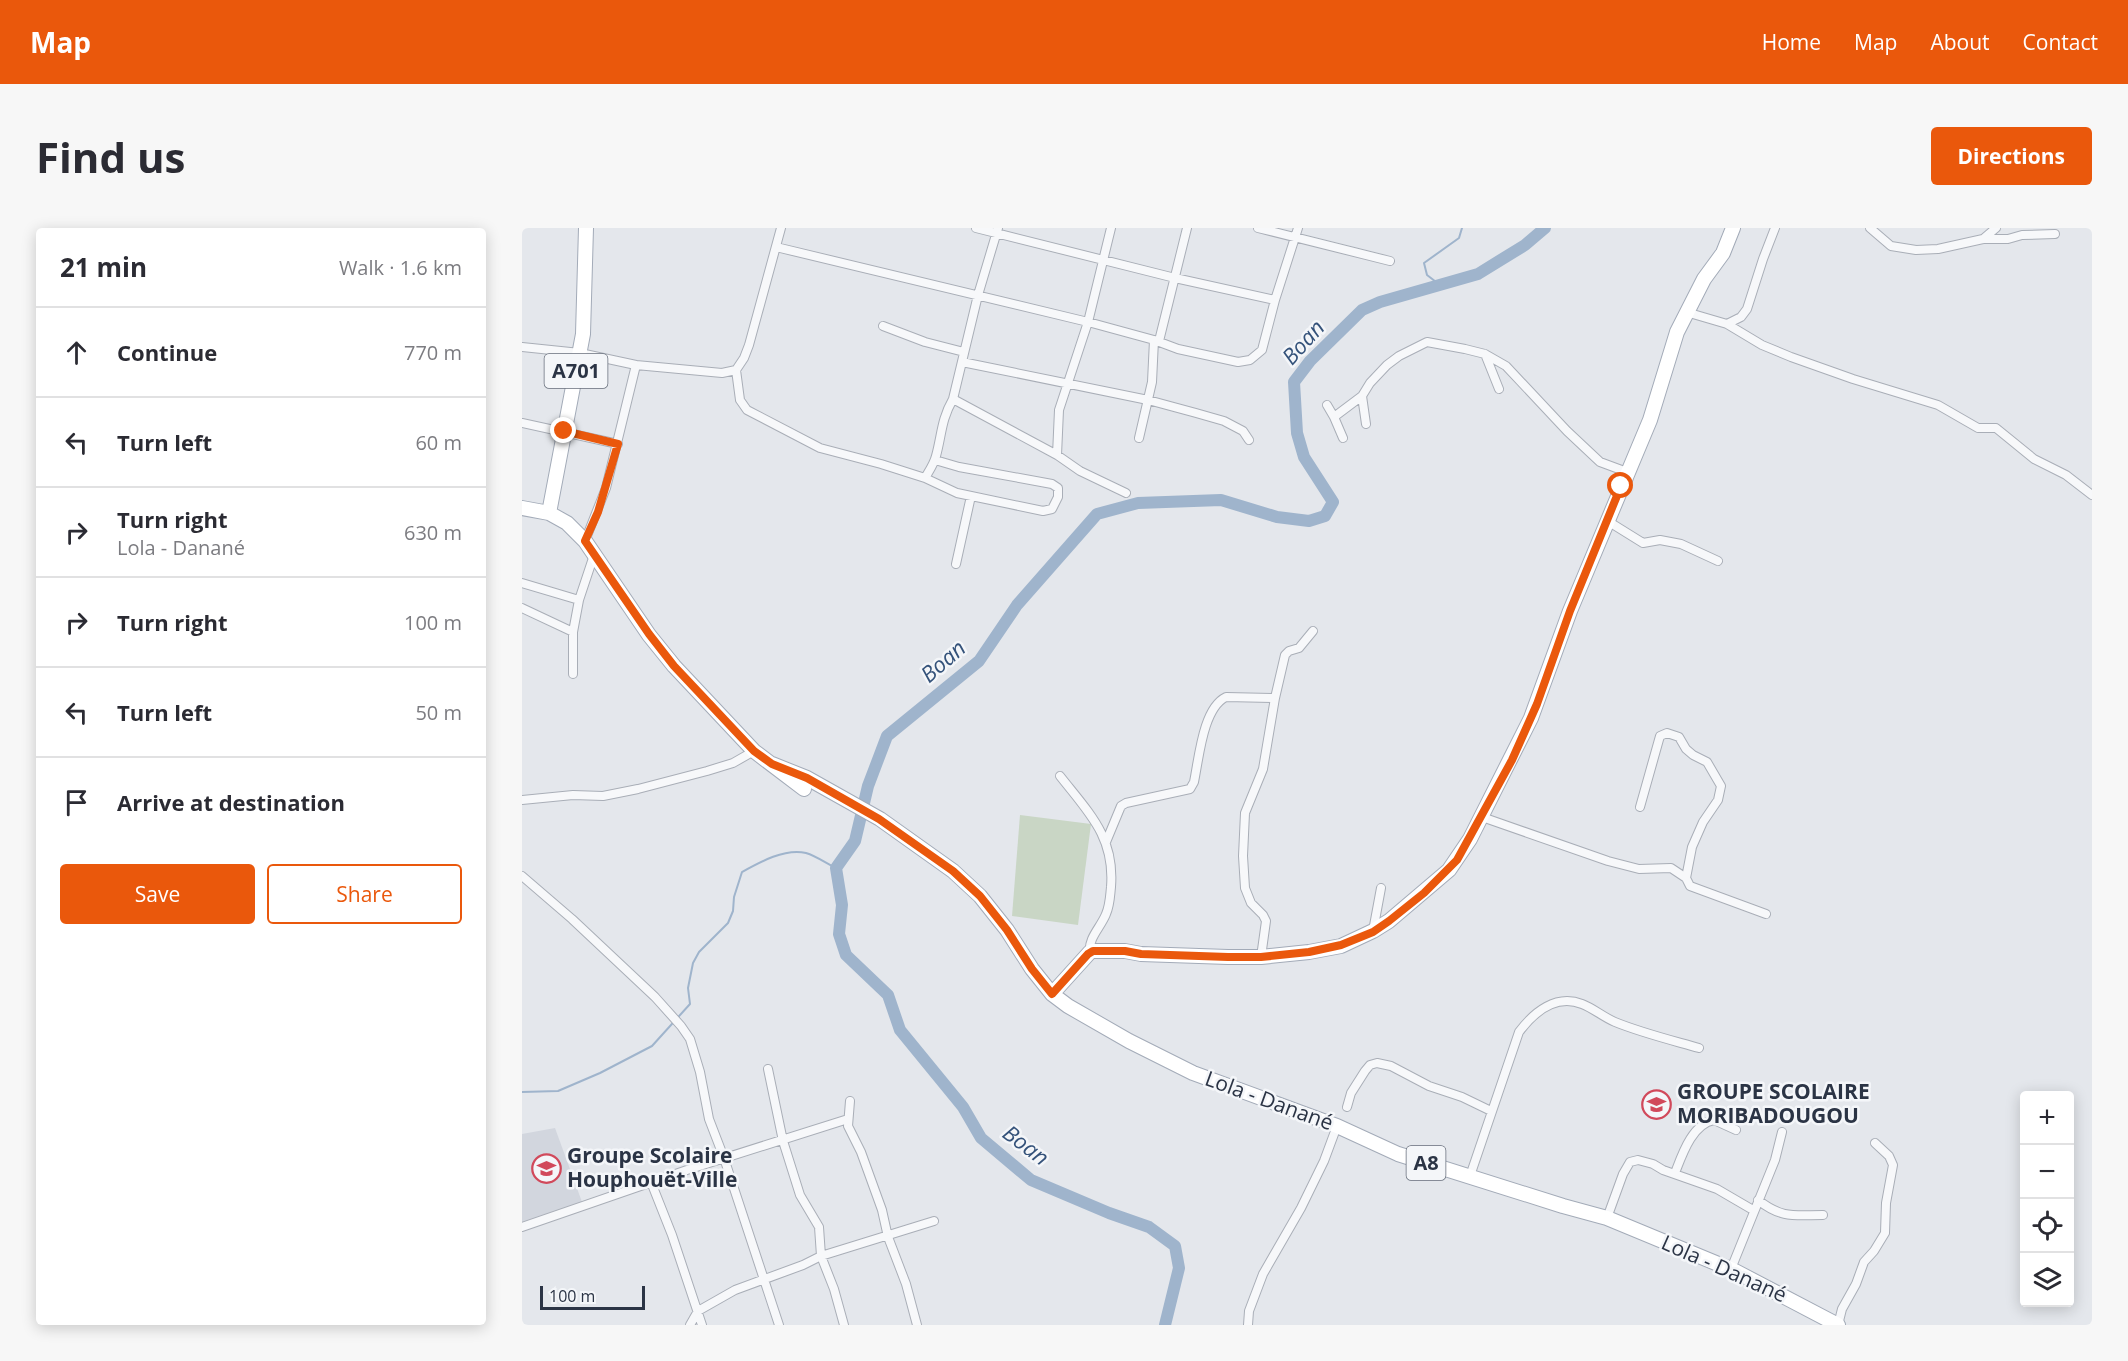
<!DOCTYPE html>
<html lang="en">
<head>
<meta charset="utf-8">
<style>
	:root { --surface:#fff; --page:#f7f7f7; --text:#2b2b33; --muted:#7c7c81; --line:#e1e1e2; --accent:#ea580c }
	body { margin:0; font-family:"Open Sans",sans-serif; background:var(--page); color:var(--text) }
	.controls { position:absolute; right:18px; bottom:18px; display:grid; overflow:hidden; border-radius:6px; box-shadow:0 3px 15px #0003 }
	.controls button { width:54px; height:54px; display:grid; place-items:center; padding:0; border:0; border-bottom:2px solid var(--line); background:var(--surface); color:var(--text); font:30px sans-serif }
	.scale { position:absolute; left:18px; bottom:15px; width:105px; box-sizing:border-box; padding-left:6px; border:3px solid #2b3445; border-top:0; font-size:16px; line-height:21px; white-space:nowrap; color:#2b3445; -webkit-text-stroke:4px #f4f6f9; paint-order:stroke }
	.stop { position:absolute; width:18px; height:18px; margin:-14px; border:4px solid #ea580c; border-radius:50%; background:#fff }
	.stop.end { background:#ea580c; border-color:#fff; box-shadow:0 2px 6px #0008 }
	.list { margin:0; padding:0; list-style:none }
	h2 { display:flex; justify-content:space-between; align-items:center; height:78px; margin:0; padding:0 24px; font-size:26px }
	h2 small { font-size:20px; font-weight:400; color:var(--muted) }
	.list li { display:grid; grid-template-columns:39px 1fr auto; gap:18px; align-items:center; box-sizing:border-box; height:90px; padding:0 24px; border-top:2px solid var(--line) }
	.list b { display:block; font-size:22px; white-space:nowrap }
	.list p { margin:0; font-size:20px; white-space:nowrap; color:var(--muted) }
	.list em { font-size:20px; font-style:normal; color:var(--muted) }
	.actions { display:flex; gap:12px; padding:18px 24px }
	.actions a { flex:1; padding:14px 0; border:2px solid var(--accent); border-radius:6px; text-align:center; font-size:21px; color:var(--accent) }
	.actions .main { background:var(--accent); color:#fff }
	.icon { flex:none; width:33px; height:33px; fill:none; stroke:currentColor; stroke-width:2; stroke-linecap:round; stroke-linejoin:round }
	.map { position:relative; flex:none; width:1570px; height:1097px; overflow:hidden; border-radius:6px }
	header { display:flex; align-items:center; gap:36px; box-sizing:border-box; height:84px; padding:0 30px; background:var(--accent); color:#fff }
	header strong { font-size:28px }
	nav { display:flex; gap:33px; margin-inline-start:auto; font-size:21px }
	.intro { display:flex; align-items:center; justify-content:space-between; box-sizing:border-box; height:144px; padding:0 36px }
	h1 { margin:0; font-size:42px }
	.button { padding:15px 27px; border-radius:6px; background:var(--accent); color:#fff; font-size:21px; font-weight:700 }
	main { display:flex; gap:36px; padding:0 36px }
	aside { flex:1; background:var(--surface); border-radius:6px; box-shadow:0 3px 15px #0003 }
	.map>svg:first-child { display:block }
</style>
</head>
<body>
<header>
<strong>Map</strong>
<nav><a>Home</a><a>Map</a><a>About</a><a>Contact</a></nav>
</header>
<div class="intro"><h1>Find us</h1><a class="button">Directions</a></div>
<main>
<aside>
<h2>21 min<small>Walk · 1.6 km</small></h2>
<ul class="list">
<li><svg class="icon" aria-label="ahead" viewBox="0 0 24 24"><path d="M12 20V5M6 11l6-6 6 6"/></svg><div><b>Continue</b></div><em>770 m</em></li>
<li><svg class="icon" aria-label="left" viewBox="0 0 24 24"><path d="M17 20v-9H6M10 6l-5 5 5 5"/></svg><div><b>Turn left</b></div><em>60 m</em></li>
<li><svg class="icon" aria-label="right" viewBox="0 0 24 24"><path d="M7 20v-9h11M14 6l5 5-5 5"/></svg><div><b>Turn right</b><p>Lola - Danané</p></div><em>630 m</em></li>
<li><svg class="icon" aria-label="right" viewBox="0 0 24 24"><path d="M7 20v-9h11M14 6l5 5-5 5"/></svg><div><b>Turn right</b></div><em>100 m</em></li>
<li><svg class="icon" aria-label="left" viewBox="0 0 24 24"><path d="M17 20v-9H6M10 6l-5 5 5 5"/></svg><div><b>Turn left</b></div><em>50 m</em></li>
<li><svg class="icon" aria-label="arrive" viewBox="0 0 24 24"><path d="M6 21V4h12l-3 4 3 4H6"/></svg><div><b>Arrive at destination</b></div></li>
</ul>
<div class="actions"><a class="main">Save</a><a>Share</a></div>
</aside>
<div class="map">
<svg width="1570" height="1097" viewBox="0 0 1570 1097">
	<rect width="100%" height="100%" fill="#e4e7ec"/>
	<path fill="#d2d6de" d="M33,900L60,974L0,994V906Z"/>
	<path fill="#c9d6c5" d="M498,587L569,596L556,697L490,688Z"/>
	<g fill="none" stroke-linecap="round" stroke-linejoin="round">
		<path stroke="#9fb4cc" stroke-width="2" d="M918,57L905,47L902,35L937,10L940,0
			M0,864L36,863L78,845L130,818L168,776L166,760L171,735L177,724L206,695L211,683L212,669L220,644C238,634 263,620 284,625C294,628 304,635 314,640"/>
		<path stroke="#9fb4cc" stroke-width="12" d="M643,1097L657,1040L653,1018L627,999L587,985L509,952L459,910L441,879L378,802L366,767L324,727L317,706L320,677L314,640L333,613L346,558L365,508L457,433L495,377L575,286L616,275L699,272L755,289L787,293L803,288L811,274L782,229L775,205L772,154L788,133L840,82L858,74L956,46L1003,17L1023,0"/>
		<defs>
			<path id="minor" d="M454,0L653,50L753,72
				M589,0L566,94L537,182L535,227L558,243L604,265
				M736,0L868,33
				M1348,0L1369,18L1394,22L1416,21L1461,11H1486L1500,7L1533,6
				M1461,11L1474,0
				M254,19L566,94L632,112L656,121L716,134L728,132L740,122L753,72L776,0
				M1164,84L1205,96L1240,117L1269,129L1331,151L1416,177L1456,200H1474L1512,231L1544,247L1570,267
				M1205,96L1219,89L1225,81L1241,31L1253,0
				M361,98L403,114L442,124
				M637,113L665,0
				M0,119L58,125L114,137
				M963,126L977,161
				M440,134L626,172L674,185L702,193L721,203L727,212
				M214,142L218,172L225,182L298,220L359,236L403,250C407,243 412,236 414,228C420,206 419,192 431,171L456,67L476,0
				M431,171L535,227
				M805,177L812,189L821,210
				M812,189L840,168
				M0,195L96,216
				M844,196L840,168L848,155L865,137L877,128L905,114L943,121L963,126L984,138L1045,203L1078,234L1105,244
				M617,210L630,154L632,112
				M403,250L435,265L521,283L530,281L536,269V260L530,256L437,239L413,232
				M1084,292L1121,315L1138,312L1159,316L1196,333
				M63,313L84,260L114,137L200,145L214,142L222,130L227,117L259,0
				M434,336L449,268
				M0,355L57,372L72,327
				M0,380L51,404
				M51,446V404L57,372
				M538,548C567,585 593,609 589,659C588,668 588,677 584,686C579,699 566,710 568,724
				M0,572L51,567L81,568L116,561L185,543L211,535L232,523
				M1118,579L1138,508L1145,505L1157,509L1164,521L1171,527L1185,534L1199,558L1196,572L1181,594L1170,619L1164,650
				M960,589L1086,633L1117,641L1149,640L1164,650L1168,658L1244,686
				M584,614L599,578L604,575L668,561L672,554C677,530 681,480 704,469L753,470
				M0,648L50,691L133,769L159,798L168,811L178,844L187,891L202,930L257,1097
				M851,703L859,660
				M739,729L744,693L741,687L729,675L723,660L721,628L723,585L741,541L753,470L763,427L767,423L777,420L791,403
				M246,841L261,913L278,967L297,999L299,1028L312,1061L322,1097
				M328,873L326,898L339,924L360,982L366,1009L384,1056L395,1097
				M825,879L829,865L843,843L848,837L855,835L869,838L907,858L940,869L969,883
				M1153,945C1160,927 1170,896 1192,892L1214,902
				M948,948L997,804C1012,784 1034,766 1060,776C1071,780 1081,789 1093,794C1120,805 1149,812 1177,820
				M129,954L150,1007L180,1097
				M1236,972C1260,991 1273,987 1301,987
				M1085,990L1101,946L1108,934L1116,932L1131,936L1141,942L1195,961L1231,982
				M0,999L165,942L326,891
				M1209,1041L1253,932L1260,904
				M168,1097L176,1083L213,1062L281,1037L299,1028L412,993
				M726,1097L727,1083L741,1046L779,980L802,933L815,898
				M1316,1097L1320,1081L1334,1056L1342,1034L1352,1023L1363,1005L1364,975L1371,937L1367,928L1353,915"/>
			<path id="primary" d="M0,280L27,285L45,295L63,313L127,407L152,438L232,523L282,561
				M27,285L61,106L64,0
				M250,536L285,550L358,591L431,643L458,668L485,702L510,741L530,766L546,778L607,813L671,845L815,898L876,926L1041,978L1085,990L1213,1043L1316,1097
				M530,766L568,724L571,723H603L619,726L706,729H739L787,724L819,718L851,703L867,693L927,642L948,611L1009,490L1048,383L1128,192L1155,104L1182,51L1201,25L1211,0"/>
		</defs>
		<use href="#minor" stroke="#a9aeb7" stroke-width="10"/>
		<use href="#primary" stroke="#a3abb8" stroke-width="16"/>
		<use href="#minor" stroke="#f7f8fa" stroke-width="8"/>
		<use href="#primary" stroke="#fff" stroke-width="14"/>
	</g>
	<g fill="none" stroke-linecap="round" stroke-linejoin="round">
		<path stroke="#ea580c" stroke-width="8" d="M42,203L96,216L76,284L63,313L127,406L152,438L232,523L250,536L285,550L357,591L431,643L458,668L485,702L510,741L530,766L566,726L571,723H603L619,726L706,729H739L787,724L819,717L851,704L867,693L902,665L935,632L990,532L1015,476L1048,383L1099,258"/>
	</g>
	<defs>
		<symbol id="school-ring" viewBox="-11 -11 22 22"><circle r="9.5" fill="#f4f6f9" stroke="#d1495b" stroke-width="1.5"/><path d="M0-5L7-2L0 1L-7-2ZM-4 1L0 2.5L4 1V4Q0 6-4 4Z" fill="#d1495b"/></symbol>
	</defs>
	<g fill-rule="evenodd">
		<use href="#school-ring" x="1118" y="860" width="33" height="33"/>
		<use href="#school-ring" x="8" y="924" width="33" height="33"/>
	</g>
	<g text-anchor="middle" stroke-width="5" stroke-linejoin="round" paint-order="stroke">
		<g fill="#f4f6f9" stroke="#676e7b" stroke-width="1.5">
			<rect x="22.5" y="126" width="63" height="34" rx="4.5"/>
			<rect x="884.5" y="918" width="39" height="34" rx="4.5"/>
		</g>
		<g font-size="20" font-weight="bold" fill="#2b3445">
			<text x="54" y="150">A701</text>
			<text x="904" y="942">A8</text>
		</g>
		<g font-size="21" font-weight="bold" fill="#2b3445" stroke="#f4f6f9" text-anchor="start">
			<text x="1155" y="871">GROUPE SCOLAIRE<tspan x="1155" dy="24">MORIBADOUGOU</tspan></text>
			<text x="45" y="935">Groupe Scolaire<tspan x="45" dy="24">Houphouët-Ville</tspan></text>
		</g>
		<g font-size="21" fill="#2b3445" stroke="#f4f6f9">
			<text transform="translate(747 873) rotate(20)" y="7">Lola - Danané</text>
			<text transform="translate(1202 1041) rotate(24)" y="7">Lola - Danané</text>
		</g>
		<g font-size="22" font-style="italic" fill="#34527a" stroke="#f4f6f9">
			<text transform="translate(781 114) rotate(-48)" y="8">Boan</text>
			<text transform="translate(421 433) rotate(-41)" y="8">Boan</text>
			<text transform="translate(504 917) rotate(37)" y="8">Boan</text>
		</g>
	</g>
</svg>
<div class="controls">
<button>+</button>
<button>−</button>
<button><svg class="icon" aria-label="locate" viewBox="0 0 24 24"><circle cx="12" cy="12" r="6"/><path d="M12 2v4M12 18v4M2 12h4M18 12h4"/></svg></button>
<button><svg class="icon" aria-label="layers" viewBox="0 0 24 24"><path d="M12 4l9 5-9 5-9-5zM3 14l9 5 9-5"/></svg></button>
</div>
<div class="scale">100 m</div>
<div class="stop" style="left:1099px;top:258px"></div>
<div class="stop end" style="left:42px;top:203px"></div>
</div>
</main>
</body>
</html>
